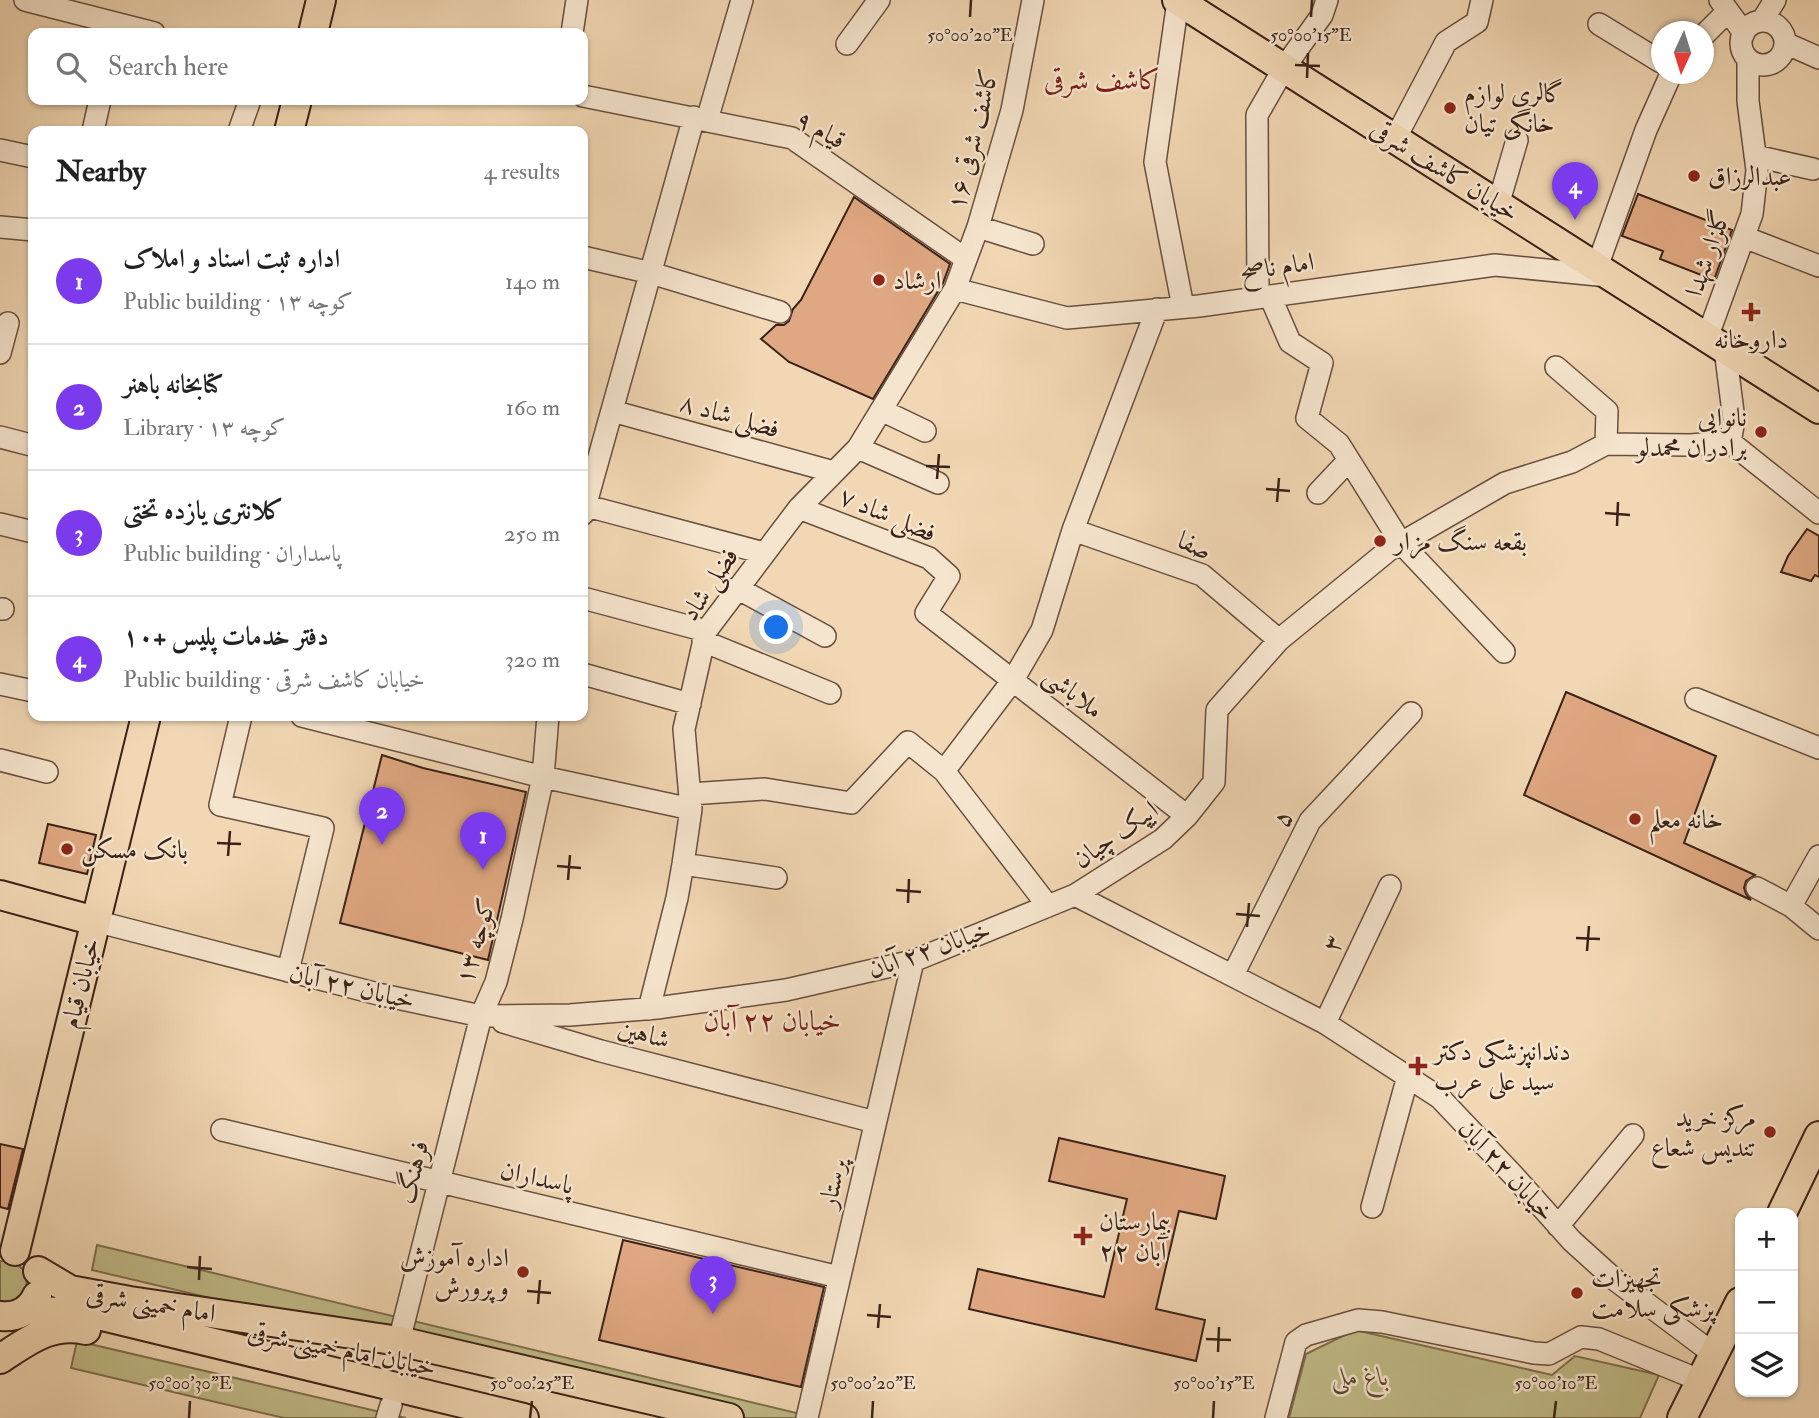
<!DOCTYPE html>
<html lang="en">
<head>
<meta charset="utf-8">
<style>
	:root { --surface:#fff; --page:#f6f6f6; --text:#222; --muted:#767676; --line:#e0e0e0; --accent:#7c3aed }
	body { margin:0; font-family:"IM FELL Double Pica",Amiri,serif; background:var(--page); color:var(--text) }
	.controls { position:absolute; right:21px; bottom:21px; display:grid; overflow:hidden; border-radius:14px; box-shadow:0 2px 5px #0004 }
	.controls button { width:63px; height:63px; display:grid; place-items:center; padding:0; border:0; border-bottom:2px solid var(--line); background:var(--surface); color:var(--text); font:35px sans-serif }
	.compass { position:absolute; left:1651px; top:21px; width:63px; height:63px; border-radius:50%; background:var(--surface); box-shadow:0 2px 5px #0004; rotate:184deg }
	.you { position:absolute; left:777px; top:628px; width:24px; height:24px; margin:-18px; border:5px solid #fff; border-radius:50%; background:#1a73e8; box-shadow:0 0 0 10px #1a73e833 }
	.badge { display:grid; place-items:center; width:46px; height:46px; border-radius:50%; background:var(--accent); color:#fff; font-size:23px; font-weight:700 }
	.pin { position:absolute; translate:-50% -58px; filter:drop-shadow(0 2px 4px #0008) }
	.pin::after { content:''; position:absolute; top:37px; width:24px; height:21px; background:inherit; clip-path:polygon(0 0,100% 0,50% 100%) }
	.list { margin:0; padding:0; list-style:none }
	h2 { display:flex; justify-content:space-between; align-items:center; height:91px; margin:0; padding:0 28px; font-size:30px }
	h2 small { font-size:23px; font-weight:400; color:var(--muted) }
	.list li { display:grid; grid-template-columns:46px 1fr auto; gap:21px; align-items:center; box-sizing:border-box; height:126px; padding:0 28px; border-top:2px solid var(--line) }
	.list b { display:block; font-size:26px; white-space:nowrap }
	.list p { margin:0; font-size:23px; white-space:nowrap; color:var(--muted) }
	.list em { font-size:23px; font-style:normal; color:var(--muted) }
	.icon { flex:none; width:38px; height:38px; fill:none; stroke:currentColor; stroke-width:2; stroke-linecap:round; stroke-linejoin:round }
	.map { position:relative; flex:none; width:1819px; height:1418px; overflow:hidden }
	.search { position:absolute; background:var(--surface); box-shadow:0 2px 5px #0004; left:28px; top:28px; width:560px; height:77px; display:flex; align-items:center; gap:18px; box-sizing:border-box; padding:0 24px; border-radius:14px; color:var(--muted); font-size:26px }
	.panel { position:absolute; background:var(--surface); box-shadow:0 2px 5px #0004; left:28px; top:126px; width:560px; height:595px; border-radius:14px }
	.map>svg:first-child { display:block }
</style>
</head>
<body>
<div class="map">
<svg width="1819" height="1418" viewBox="0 0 1819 1418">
	<rect width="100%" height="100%" fill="#f1d7b3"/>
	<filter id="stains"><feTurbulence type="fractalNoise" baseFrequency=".00286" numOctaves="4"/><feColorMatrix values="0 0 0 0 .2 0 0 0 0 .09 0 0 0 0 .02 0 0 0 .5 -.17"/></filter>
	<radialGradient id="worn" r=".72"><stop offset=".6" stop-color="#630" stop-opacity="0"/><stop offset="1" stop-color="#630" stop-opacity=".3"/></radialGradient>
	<path fill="#c1bc88" stroke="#7e6f50" stroke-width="2" d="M97,1245L817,1418H717L92,1270Z
		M0,1261C36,1258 35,1306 0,1302Z
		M1355,1330L1552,1375L1575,1356L1659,1375L1640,1418H1289L1306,1354Z
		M77,1341L406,1418H284L71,1368Z"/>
	<path fill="#e0a882" stroke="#3a2218" stroke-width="2" d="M1638,194L1732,230L1714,280L1660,259L1663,251L1622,236Z
		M854,197L950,264L943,283L873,399L789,362L761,339L776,325H784L789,321L793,309L801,300Z
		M1807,529L1819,536V577L1815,575L1811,581L1781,572L1788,556Z
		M1566,692L1716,756L1684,843L1755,875L1746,881L1744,888L1746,894L1751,900L1524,795Z
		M382,755L423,768L526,792L488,960L340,923Z
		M48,824L96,835L87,874L39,863Z
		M1059,1138L1225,1176L1216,1219L1179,1211L1156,1309L1205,1320L1196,1361L969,1309L978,1269L1104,1297L1127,1199L1049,1181Z
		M0,1144L23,1149L8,1209L0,1207Z
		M623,1240L824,1287L801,1387L599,1340Z"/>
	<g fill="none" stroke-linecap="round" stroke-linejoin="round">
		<defs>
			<path id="minor" d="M25,0L154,33
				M1720,0L1744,33
				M1178,1L1155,162L1183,307
				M1762,21L1775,0
				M1741 43a22 22 0 1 1 44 0a22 22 0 1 1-44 0Z
				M1599,24L1661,62
				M572,33L577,0
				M1703,36L1728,11
				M1785,43L1819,58
				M847,44L879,0
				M583,96L792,138L966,259
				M707,120L742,0
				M93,131L100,100
				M239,131L250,100
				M1395,139L1446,42L1477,22L1482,0
				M0,150L33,157
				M1755,156L1813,169
				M1498,205L1517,140
				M0,227L33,230
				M978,227L1033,244
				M1744,237L1819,266
				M583,257L651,273L780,312
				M1597,267L1646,130L1671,74
				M955,289L1067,318L1199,306L1495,265L1608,276
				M1270,296L1290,342L1322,363L1307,418L1339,444L1401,543L1504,652
				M1258,297L1257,115L1284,68L1322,15L1327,0
				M1707,338L1752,214L1757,170L1748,101V60
				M1725,349L1734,420L1730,442
				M0,353L8,323
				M1556,367L1607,411L1606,444
				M881,410L925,431
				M612,411L834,472
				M0,437L31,445
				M858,448L938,483
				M1318,493L1349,460
				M583,505L764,553
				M799,508L929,558L949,576L926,613L1187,816
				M583,514L694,117
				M0,524L33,532
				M1073,530L1202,575L1279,640
				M737,588L825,636
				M583,598L706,631
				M0,609H3
				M703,641L830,693
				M583,674L690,704
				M0,684L33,691
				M1696,699L1819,748
				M241,716L220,805L323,828L288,971
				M302,716L543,777L691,809
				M0,760L47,772
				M944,771L1013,680L1042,630L1073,530L1157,309
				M690,794L765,789L851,803L908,742L944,771L1048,906
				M1819,856L1791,906L1819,929
				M683,864L776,878
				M1757,888L1791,906
				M1075,895L1325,1023L1440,1098L1513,1175L1572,1241L1614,1279L1715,1355
				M95,921L378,994L481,1016L570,1015L657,1008L786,990L913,961L1075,895L1163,839L1187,816L1214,782L1217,710L1279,640L1389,550L1505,483L1572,462L1606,444L1690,445L1730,442L1819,513
				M1233,975L1310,821L1411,713
				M649,1009L677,898L683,864L691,809L684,729L706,631L799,508L858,448L955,289L978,227L1012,110L1033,0
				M503,1022L601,1051L875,1122
				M1325,1023L1390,886
				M222,1130L839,1277
				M1372,1207L1408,1076
				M1558,1226L1633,1135
				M399,1341L481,1016L496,982L512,919L543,777L548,716
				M387,1418L391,1405
				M807,1418L913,961
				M1276,1418L1296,1342L1306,1335L1358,1320L1382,1322L1534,1353L1549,1354L1581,1337L1599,1339L1692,1377"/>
			<path id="major" d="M1177,0L1819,409
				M313,33L321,0
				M289,131L297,100
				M0,895L95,921
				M1782,1213L1819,1136
				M15,1251L146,716
				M38,1271L70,1290L87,1297
				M70,1290L130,1301L399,1341L729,1418
				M28,1310L98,1315L524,1418
				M0,1316C16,1318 30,1311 37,1296
				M0,1359C28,1341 51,1322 86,1330
				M1682,1418L1740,1302"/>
		</defs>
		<use href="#minor" stroke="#684f3f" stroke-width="24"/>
		<use href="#major" stroke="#3a2218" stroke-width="32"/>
		<use href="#minor" stroke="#f6e5ce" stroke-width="21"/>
		<use href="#major" stroke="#f1d7b3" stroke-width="28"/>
	</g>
	<path fill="none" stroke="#3a2218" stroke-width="2.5" d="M970,17L971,0M1311,17L1312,0M1295,65L1320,66M1307,78L1308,53M926,466L950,467M937,479L939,454M1266,489L1290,491M1277,502L1279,478M1605,513L1630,515M1617,526L1618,502M217,843L241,844M228,856L230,831M557,866L581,868M568,880L570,855M896,890L921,892M908,903L909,879M1236,914L1260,916M1247,927L1249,903M1576,938L1600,939M1587,951L1589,926M187,1267L212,1269M199,1280L200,1256M527,1291L551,1293M538,1304L540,1280M867,1315L891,1317M878,1328L880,1304M1206,1339L1231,1340M1218,1352L1219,1327M189,1418L190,1401M530,1418L532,1401M872,1418L873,1401M1213,1418L1214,1401M1554,1418L1556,1401"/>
	<g fill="#8f2418" stroke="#f6e5ce" stroke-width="2.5">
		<circle cx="1450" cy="108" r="7"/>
		<circle cx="1694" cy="176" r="7"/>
		<circle cx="879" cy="280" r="7"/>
		<path d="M1747.5 301.5h7v7h7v7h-7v7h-7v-7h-7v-7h7z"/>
		<circle cx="1761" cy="432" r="7"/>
		<circle cx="1380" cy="541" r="7"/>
		<circle cx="1635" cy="819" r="7"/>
		<circle cx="67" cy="849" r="7"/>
		<path d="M1414.5 1055.5h7v7h7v7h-7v7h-7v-7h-7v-7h7z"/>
		<circle cx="1770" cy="1132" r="7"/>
		<path d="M1079.5 1225.5h7v7h7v7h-7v7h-7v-7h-7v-7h7z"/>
		<circle cx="523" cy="1272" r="7"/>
		<circle cx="1577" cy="1293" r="7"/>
	</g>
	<g text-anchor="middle" stroke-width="5" stroke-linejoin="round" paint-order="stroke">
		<g font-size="26" fill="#3a2218" stroke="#f6e5ce" text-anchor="start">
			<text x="1464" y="102">گالری لوازم<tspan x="1464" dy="30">خانگی تیان</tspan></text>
			<text x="1708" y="185">عبدالرزاق</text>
			<text x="893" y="289">ارشاد</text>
			<text x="1751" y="348" text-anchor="middle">داروخانه</text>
			<text x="1747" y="426" text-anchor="end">نانوایی<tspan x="1747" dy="30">برادران محمدلو</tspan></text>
			<text x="1394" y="550">بقعه سنگ مزار</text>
			<text x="1649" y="828">خانه معلم</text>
			<text x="81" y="858">بانک مسکن</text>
			<text x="1434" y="1060">دندانپزشکی دکتر<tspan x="1434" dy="30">سید علی عرب</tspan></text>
			<text x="1756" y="1126" text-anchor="end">مرکز خرید<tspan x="1756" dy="30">تندیس شعاع</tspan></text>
			<text x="1099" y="1230">بیمارستان<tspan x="1099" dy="30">۲۲ آبان</tspan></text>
			<text x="509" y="1266" text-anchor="end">اداره آموزش<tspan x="509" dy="30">و پرورش</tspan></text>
			<text x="1591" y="1287">تجهیزات<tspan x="1591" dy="30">پزشکی سلامت</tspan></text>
		</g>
		<g font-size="26" fill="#3a2218" stroke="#f6e5ce">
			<text transform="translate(821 129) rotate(29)" y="9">قیام ۹</text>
			<text transform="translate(972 139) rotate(-76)" y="9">کاشف شرقی ۱۶</text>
			<text transform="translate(1445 170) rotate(32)" y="9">خیابان کاشف شرقی</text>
			<text transform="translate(1707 253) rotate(-71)" y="9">گلزار شهدا</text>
			<text transform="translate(1277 266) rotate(-8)" y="9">امام ناصح</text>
			<text transform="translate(730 415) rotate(16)" y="9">فضلی شاد ۸</text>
			<text transform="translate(888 514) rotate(23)" y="9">فضلی شاد ۷</text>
			<text transform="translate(1195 545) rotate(24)" y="9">صفا</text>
			<text transform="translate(709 584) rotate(-56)" y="9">فضلی شاد</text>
			<text transform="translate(1074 692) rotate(38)" y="9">ملاباشی</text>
			<text transform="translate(1282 818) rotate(-60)" y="9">۵</text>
			<text transform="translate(1115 834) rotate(-35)" y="9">ایپک چیان</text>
			<text transform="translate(475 941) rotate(-74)" y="9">کوچه ۱۳</text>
			<text transform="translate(1332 943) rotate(-65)" y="9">۳</text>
			<text transform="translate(929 949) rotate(-19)" y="9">خیابان ۲۲ آبان</text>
			<text transform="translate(80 983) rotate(-76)" y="9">خیابان قیام</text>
			<text transform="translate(352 986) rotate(13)" y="9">خیابان ۲۲ آبان</text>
			<text transform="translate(644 1033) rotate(15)" y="9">شاهین</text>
			<text transform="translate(1507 1170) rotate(47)" y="9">خیابان ۲۲ آبان</text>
			<text transform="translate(412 1172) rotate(-76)" y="9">فرهنگ</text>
			<text transform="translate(537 1177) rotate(13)" y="9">پاسداران</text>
			<text transform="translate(832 1183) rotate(-77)" y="9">پرستار</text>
			<text transform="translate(151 1303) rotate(9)" y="9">امام خمینی شرقی</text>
			<text transform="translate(342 1349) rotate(11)" y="9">خیابان امام خمینی شرقی</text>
		</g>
		<g font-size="26" font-style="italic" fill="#5c4834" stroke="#f6e5ce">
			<text x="1360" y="1385">باغ ملی</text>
		</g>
		<g font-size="28" fill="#7a1f14" stroke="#f6e5ce">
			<text x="1102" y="89">کاشف شرقی</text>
			<text x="772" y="1030">خیابان ۲۲ آبان</text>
		</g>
	</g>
	<g font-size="18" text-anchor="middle" fill="#3a2218" stroke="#f6e5ce" stroke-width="5" stroke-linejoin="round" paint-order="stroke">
		<text x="970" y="41">50°00'20"E</text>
		<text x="1311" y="41">50°00'15"E</text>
		<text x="190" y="1389">50°00'30"E</text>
		<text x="532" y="1389">50°00'25"E</text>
		<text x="873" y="1389">50°00'20"E</text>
		<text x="1214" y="1389">50°00'15"E</text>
		<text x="1556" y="1389">50°00'10"E</text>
	</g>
	<rect width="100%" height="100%" filter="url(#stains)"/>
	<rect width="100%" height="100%" fill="url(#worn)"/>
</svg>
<div class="controls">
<button>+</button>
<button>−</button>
<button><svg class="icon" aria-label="layers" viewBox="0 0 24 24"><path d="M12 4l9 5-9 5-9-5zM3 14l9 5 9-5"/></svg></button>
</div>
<svg class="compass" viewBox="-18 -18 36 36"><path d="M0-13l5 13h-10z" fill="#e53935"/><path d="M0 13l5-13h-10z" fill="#767676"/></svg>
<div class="you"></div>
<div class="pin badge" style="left:483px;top:870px">1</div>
<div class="pin badge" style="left:382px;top:845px">2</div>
<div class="pin badge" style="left:713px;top:1314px">3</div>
<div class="pin badge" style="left:1575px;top:220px">4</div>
<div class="search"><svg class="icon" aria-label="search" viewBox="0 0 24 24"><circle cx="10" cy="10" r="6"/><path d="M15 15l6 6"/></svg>Search here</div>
<section class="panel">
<h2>Nearby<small>4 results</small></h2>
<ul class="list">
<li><span class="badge">1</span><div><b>اداره ثبت اسناد و املاک</b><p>Public building · کوچه ۱۳</p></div><em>140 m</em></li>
<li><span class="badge">2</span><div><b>کتابخانه باهنر</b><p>Library · کوچه ۱۳</p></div><em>160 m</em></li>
<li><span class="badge">3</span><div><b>کلانتری یازده تختی</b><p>Public building · پاسداران</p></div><em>250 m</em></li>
<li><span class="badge">4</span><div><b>دفتر خدمات پلیس +۱۰</b><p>Public building · خیابان کاشف شرقی</p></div><em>320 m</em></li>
</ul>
</section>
</div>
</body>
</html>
